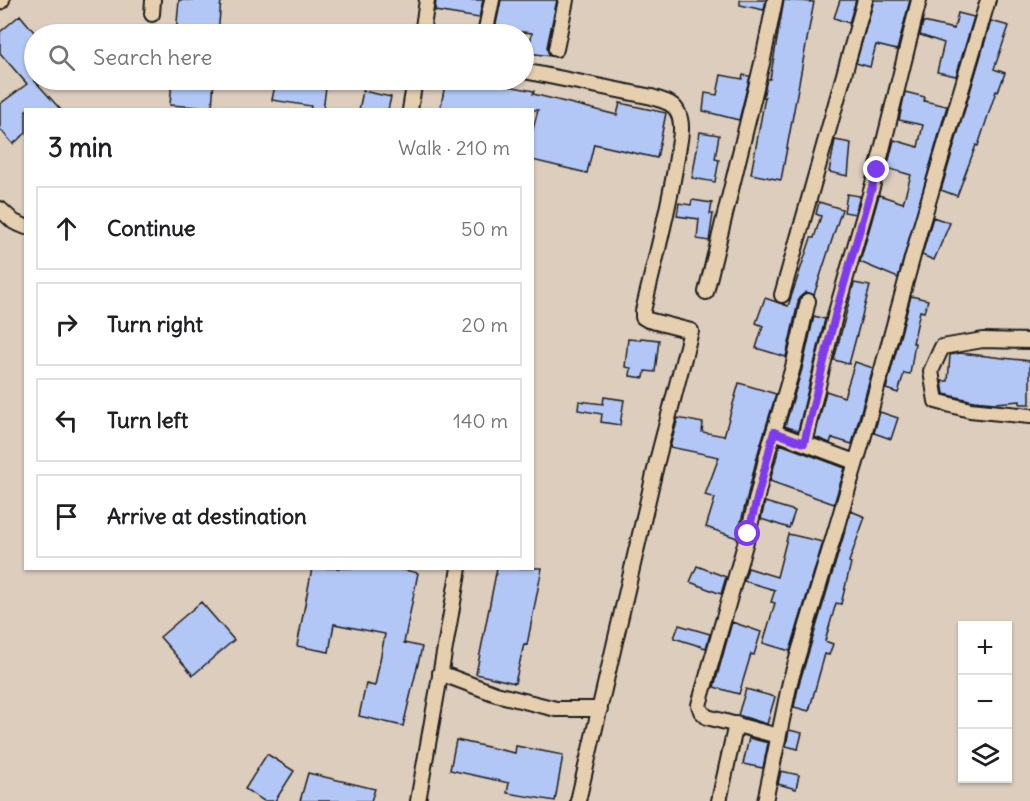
<!DOCTYPE html>
<html lang="en">
<head>
<meta charset="utf-8">
<style>
	:root { --surface:#fff; --page:#f2f2f2; --text:#202124; --muted:#757577; --line:#e0e0e0 }
	body { margin:0; font-family:Delius,sans-serif; background:var(--page); color:var(--text) }
	.controls { position:absolute; right:18px; bottom:18px; display:grid; overflow:hidden; border-radius:0px; box-shadow:0 2px 4px #0004 }
	.controls button { width:54px; height:54px; display:grid; place-items:center; padding:0; border:0; border-bottom:2px solid var(--line); background:var(--surface); color:var(--text); font:30px sans-serif }
	.stop { position:absolute; width:18px; height:18px; margin:-14px; border:4px solid #7c3aed; border-radius:50%; background:#fff }
	.stop.end { background:#7c3aed; border-color:#fff; box-shadow:0 2px 6px #0008 }
	.list { margin:0; padding:0; list-style:none }
	h2 { display:flex; justify-content:space-between; align-items:center; height:78px; margin:0; padding:0 24px; font-size:26px }
	h2 small { font-size:20px; font-weight:400; color:var(--muted) }
	.list li { display:grid; grid-template-columns:39px 1fr auto; gap:18px; align-items:center; box-sizing:border-box; height:84px; margin:0 12px 12px; padding:0 12px; border:2px solid var(--line); border-radius:0px }
	.list b { display:block; font-size:22px; white-space:nowrap }
	.list em { font-size:20px; font-style:normal; color:var(--muted) }
	.icon { flex:none; width:33px; height:33px; fill:none; stroke:currentColor; stroke-width:2; stroke-linecap:round; stroke-linejoin:round }
	.map { position:relative; flex:none; width:1030px; height:801px; overflow:hidden }
	.search { position:absolute; background:var(--surface); box-shadow:0 2px 4px #0004; left:24px; top:24px; width:510px; height:66px; display:flex; align-items:center; gap:15px; box-sizing:border-box; padding:0 21px; border-radius:33px; color:var(--muted); font-size:22px }
	.panel { position:absolute; background:var(--surface); box-shadow:0 2px 4px #0004; left:24px; top:108px; width:510px; height:462px; border-radius:0px }
	.map>svg:first-child { display:block }
</style>
</head>
<body>
<div class="map">
<svg width="1030" height="801" viewBox="0 0 1030 801">
	<rect width="100%" height="100%" fill="#dccdbd"/>
	<filter id="ink" filterUnits="userSpaceOnUse"><feTurbulence type="fractalNoise" baseFrequency=".0167" numOctaves="2"/><feDisplacementMap in="SourceGraphic" scale="12" xChannelSelector="R" yChannelSelector="G"/><feConvolveMatrix kernelMatrix="1 2 1 2 8 2 1 2 1" color-interpolation-filters="sRGB"/></filter>
	<g filter="url(#ink)">
		<path fill="#b2c7f6" stroke="#1c1c1c" stroke-width="1.5" d="M179,0H221L218,34H176Z
			M436,0H483L479,18L435,11Z
			M501,0H557L547,47L548,52L551,56L528,53L532,33L495,29Z
			M740,0H766L764,10L740,5Z
			M784,0L814,2L781,180L751,174L765,97H763L767,79H770Z
			M840,0H856L849,23L834,18Z
			M874,0H910L897,50L876,45L870,67L856,63Z
			M958,13L974,17L956,76L937,72L944,43L920,35L923,22L954,29Z
			M20,15L34,32V80L61,110H26V133L13,144L0,129V104L27,84L0,53V32Z
			M991,21L1009,26L994,69L1005,73L998,92L996,91L978,146L976,145L957,196L941,190Z
			M721,75L742,79L743,75L750,76L739,120L703,111L705,93L717,95Z
			M172,80H214L212,108L170,105Z
			M276,80H327L323,110H310L311,106L272,100Z
			M446,80H478L534,91L533,94L617,115L620,103L666,113L657,158L594,144L587,173L532,160V133L538,110H440Z
			M363,91L391,97L388,110H359Z
			M905,92L925,97L924,101L947,106L898,278L860,262L879,195L903,203L911,175L887,168L894,140L918,147L923,125L899,120Z
			M700,132L719,135L715,159L719,160L715,182L692,178Z
			M835,140L851,143L848,176L829,172Z
			M847,194L860,196L855,214L844,212Z
			M692,200L712,203L710,214H713L709,241L697,239L699,219L677,216L679,203L691,205Z
			M819,202L842,209L814,295L806,292L799,298L786,357L756,348L763,326L756,323L765,298L788,306L811,238H814L821,216L816,214Z
			M933,217L950,223L934,260L922,255Z
			M854,283L870,286L849,364L834,360Z
			M911,296L928,300L924,312L920,311L913,343H915L910,374L904,373L898,393L886,389Z
			M814,316L825,319L798,431L785,426L802,369Z
			M641,338L659,340L655,372L645,371L644,378L630,376L631,368L625,367L628,339L640,340Z
			M960,353L1030,361V404H1020V401L995,403L974,401L944,394L942,381H948L950,355Z
			M855,362L873,368L852,444L832,438L830,443L815,437L826,391L844,397Z
			M739,383L776,394L758,453L737,538L706,527L715,498L705,495L719,457L670,447L678,418L703,423L702,432L724,436Z
			M604,397L624,400L620,425L601,422L602,414L578,410L579,401L603,404Z
			M880,412L898,418L891,439L874,433Z
			M780,444L845,468L834,504L770,481Z
			M765,502L795,511L789,528L761,519Z
			M851,511L865,517L849,562L851,563L841,604L836,603L825,641L833,644L829,655L825,654L809,711L794,707L799,684Z
			M788,534L823,542L790,651L763,643L775,603L771,602L775,590L744,581L748,568L777,577Z
			M697,566L726,577L721,594L690,582Z
			M312,568H396L418,573L404,643L422,647L403,726L359,716L366,684L375,686L385,634L334,624L329,652L297,646Z
			M497,568H542L527,645L524,644L515,683L476,674Z
			M201,602L234,640L193,675L160,637Z
			M732,622L761,632L754,655L751,654L739,694L714,687Z
			M679,625L710,634L706,648L674,638Z
			M746,689L775,697L767,724L738,715Z
			M789,730L802,733L798,749L786,746Z
			M749,738L768,743L763,768L743,764Z
			M456,740L515,753L516,746L563,755L555,801L507,793L509,783L450,770Z
			M267,754L294,771L275,801H264L245,789Z
			M781,771L799,775L796,789L778,784Z
			M308,773L375,789L371,801H300Z"/>
		<g fill="none" stroke-linecap="round" stroke-linejoin="round">
			<defs>
				<path id="minor" d="M0,2L2,0
					M152,14L153,0
					M422,34L427,0
					M485,34L492,0
					M556,49L566,0
					M524,71L652,97C662,101 674,102 678,113C685,127 678,148 676,163C668,213 655,261 643,311V317L648,320L691,331L657,461L578,801
					M410,110L415,80
					M0,209L14,222L26,227
					M706,292L763,59L775,0
					M782,295L865,0
					M1030,341L983,340L942,347L931,371L936,401L970,410L1030,416
					M774,432L855,462
					M804,443L836,312L877,170L919,0
					M440,673L496,694L556,709H600
					M778,736L707,717L701,711L699,705L748,534L767,455L793,367L808,301
					M418,801L459,568
					M719,801L736,724
					M765,801L790,682L863,439L921,226L988,0"/>
			</defs>
			<use href="#minor" stroke="#1c1c1c" stroke-width="18"/>
			<use href="#minor" stroke="#e6cfaf" stroke-width="14"/>
		</g>
	</g>
	<g fill="none" stroke-linecap="round" stroke-linejoin="round" filter="url(#ink)">
		<path stroke="#7c3aed" stroke-width="8" d="M748,534L774,432L804,443L836,312L877,170"/>
	</g>
</svg>
<div class="controls">
<button>+</button>
<button>−</button>
<button><svg class="icon" aria-label="layers" viewBox="0 0 24 24"><path d="M12 4l9 5-9 5-9-5zM3 14l9 5 9-5"/></svg></button>
</div>
<div class="stop" style="left:748px;top:534px"></div>
<div class="stop end" style="left:877px;top:170px"></div>
<div class="search"><svg class="icon" aria-label="search" viewBox="0 0 24 24"><circle cx="10" cy="10" r="6"/><path d="M15 15l6 6"/></svg>Search here</div>
<section class="panel">
<h2>3 min<small>Walk · 210 m</small></h2>
<ul class="list">
<li><svg class="icon" aria-label="ahead" viewBox="0 0 24 24"><path d="M12 20V5M6 11l6-6 6 6"/></svg><div><b>Continue</b></div><em>50 m</em></li>
<li><svg class="icon" aria-label="right" viewBox="0 0 24 24"><path d="M7 20v-9h11M14 6l5 5-5 5"/></svg><div><b>Turn right</b></div><em>20 m</em></li>
<li><svg class="icon" aria-label="left" viewBox="0 0 24 24"><path d="M17 20v-9H6M10 6l-5 5 5 5"/></svg><div><b>Turn left</b></div><em>140 m</em></li>
<li><svg class="icon" aria-label="arrive" viewBox="0 0 24 24"><path d="M6 21V4h12l-3 4 3 4H6"/></svg><div><b>Arrive at destination</b></div></li>
</ul>
</section>
</div>
</body>
</html>
